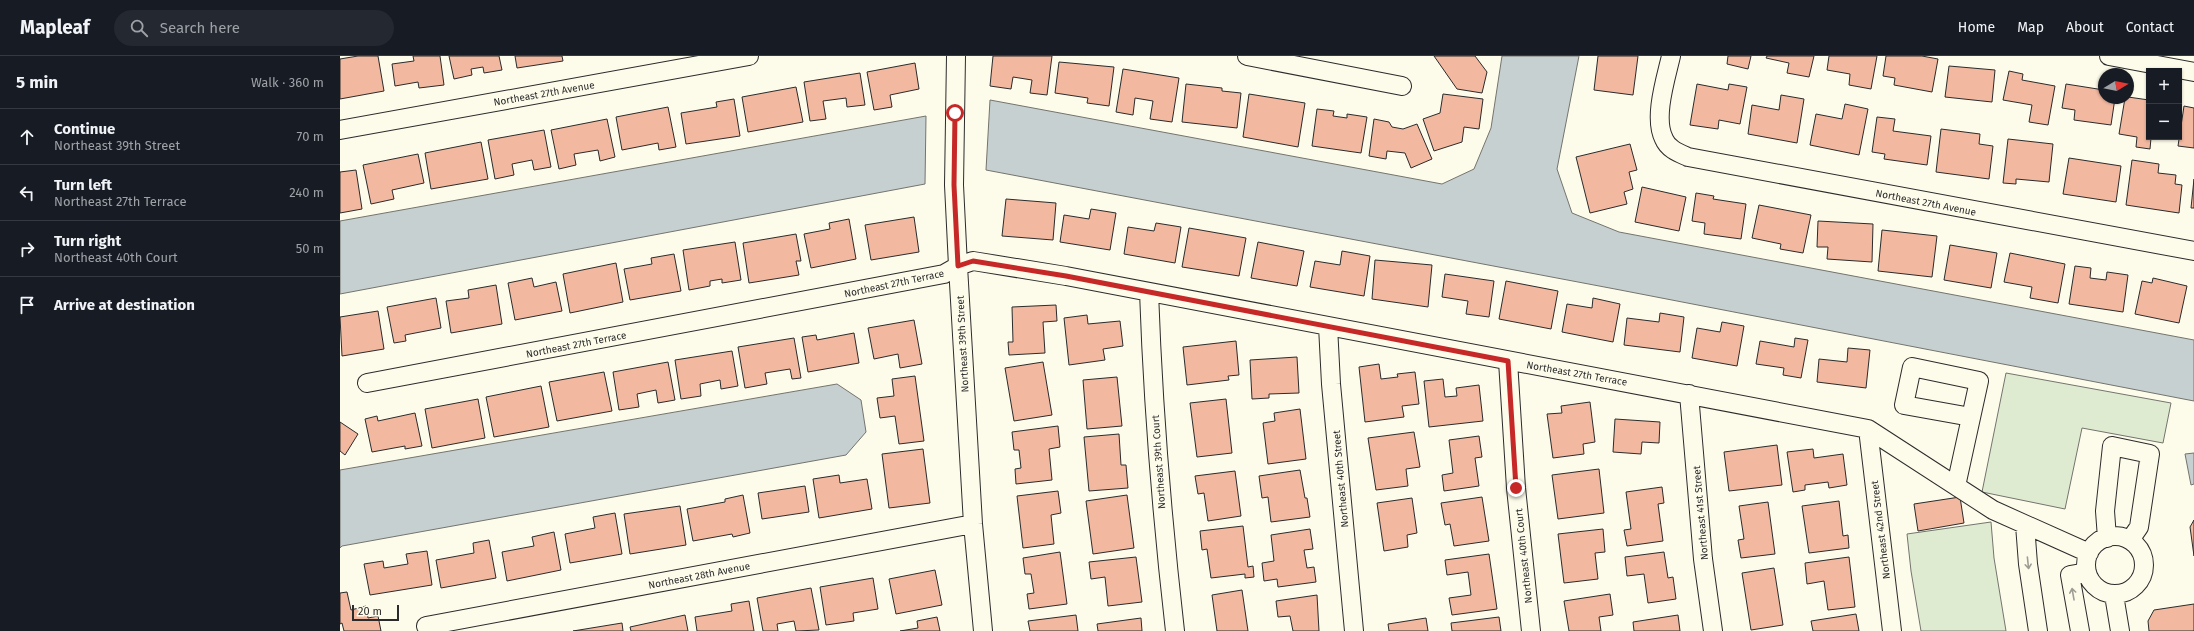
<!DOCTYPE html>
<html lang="en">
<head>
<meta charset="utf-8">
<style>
	:root { --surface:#171b24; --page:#242831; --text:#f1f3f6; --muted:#9ea1a6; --line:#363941 }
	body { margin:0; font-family:"Fira Sans",sans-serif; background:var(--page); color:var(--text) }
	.controls { position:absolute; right:12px; top:12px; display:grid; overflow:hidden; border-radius:0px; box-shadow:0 1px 3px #0004 }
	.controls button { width:36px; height:36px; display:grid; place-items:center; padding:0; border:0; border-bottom:1px solid var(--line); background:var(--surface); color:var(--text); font:20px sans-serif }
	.compass { position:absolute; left:1758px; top:12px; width:36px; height:36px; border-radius:50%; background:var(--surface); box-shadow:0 1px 3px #0004; rotate:80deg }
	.scale { position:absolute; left:12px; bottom:10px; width:47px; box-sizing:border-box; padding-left:4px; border:2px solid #2b2b2b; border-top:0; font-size:11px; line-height:14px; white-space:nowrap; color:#2b2b2b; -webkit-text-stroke:3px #fdfbea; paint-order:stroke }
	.stop { position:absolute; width:12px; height:12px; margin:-9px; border:3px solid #c62828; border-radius:50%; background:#fff }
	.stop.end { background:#c62828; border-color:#fff; box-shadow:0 1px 4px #0008 }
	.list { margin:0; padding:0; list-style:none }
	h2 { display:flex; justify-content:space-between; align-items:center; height:52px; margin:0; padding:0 16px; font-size:17px }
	h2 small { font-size:13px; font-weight:400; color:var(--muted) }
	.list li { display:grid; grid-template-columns:26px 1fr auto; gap:12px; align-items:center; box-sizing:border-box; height:56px; padding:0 16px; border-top:1px solid var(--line) }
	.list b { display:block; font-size:15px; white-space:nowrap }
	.list p { margin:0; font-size:13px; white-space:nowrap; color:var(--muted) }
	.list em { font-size:13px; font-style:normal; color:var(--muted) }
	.icon { flex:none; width:22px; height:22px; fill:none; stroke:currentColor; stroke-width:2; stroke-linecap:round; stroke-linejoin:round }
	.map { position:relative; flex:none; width:1854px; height:575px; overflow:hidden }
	header { display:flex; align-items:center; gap:24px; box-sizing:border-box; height:56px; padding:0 20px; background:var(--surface); border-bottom:1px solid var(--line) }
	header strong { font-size:19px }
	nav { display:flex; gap:22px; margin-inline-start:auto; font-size:14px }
	.search { width:280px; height:36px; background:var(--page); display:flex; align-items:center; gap:10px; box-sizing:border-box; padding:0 14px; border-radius:22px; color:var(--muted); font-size:15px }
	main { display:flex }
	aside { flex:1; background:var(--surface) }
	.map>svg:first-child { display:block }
</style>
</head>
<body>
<header>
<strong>Mapleaf</strong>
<div class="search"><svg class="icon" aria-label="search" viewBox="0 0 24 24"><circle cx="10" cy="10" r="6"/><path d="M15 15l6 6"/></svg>Search here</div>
<nav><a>Home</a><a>Map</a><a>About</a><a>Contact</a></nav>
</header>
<main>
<aside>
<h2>5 min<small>Walk · 360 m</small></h2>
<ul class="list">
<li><svg class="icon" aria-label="ahead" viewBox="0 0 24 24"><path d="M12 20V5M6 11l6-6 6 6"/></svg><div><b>Continue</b><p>Northeast 39th Street</p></div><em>70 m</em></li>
<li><svg class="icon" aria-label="left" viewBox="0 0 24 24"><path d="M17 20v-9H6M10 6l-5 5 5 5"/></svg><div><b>Turn left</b><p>Northeast 27th Terrace</p></div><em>240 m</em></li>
<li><svg class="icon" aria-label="right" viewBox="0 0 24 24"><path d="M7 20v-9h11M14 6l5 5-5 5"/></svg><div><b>Turn right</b><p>Northeast 40th Court</p></div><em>50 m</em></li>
<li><svg class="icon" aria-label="arrive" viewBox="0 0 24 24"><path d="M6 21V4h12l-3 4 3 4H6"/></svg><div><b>Arrive at destination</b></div></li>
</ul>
</aside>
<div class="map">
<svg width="1854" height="575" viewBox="0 0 1854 575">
	<rect width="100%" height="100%" fill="#fdfbea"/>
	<path fill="#deebd1" stroke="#74746e" d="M1666,317L1831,347L1823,387L1742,372L1725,453L1642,436Z
		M1651,466L1654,502L1666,575H1581L1571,515L1567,478Z"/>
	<path fill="#c7d0d0" stroke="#74746e" d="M1162,0H1239L1217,113L1232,157L1279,176L1854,284V345L1275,233L646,114L650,44L1102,128L1134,113L1151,72Z
		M586,60L585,128L0,238V165Z
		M497,328L521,344L526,376L506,399L2,490L0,492V414Z
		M1854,397V428L1851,429L1845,398Z"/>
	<path fill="#f2b8a0" stroke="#2b2b2b" d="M18,0H38L44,35L0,43V3Z
		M73,0H100L104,29L79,32L78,26L55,30L52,8L74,5Z
		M109,0H159L162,14L144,17L143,11L131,13L132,19L114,23Z
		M175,0H222L223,5L177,12Z
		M653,0H712L707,39L690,37L692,24L673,21L671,33L650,30Z
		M1094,0H1135L1147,16L1142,37L1117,33Z
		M1258,0H1298L1293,39L1254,34Z
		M1388,0H1411L1408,13L1387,8Z
		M1427,0H1474L1469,21L1447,17L1449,7L1426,2Z
		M1489,0H1537L1531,33L1509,29L1510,18L1487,14Z
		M1546,0H1582L1598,3L1592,36L1554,29L1555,22L1543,20Z
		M719,6L774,11L769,50L747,47L748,42L715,37Z
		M575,7L579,33L550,39L552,51L534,54L527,16Z
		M1609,10L1655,14L1652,46L1605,41Z
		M783,13L839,22L832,66L810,63L813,45L795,42L793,59L776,56Z
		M1669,15L1683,18L1682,24L1715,30L1708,69L1689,66L1692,49L1663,44Z
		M520,17L525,49L507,51L506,42L483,45L486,63L470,65L464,26Z
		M846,28L882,32V35L901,37L897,72L842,66Z
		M1357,28L1388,34L1389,28L1407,31L1400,68L1379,64L1378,73L1350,69Z
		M1726,28L1764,34V42H1775L1771,69L1734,64L1735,54L1722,52Z
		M456,31L463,66L408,76L402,41Z
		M909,38L965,47L958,91L903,81Z
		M1103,38L1143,43L1139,73L1124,71L1122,86L1094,95L1083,63L1100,57Z
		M1441,39L1464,43L1457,87L1408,78L1412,49L1439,54Z
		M1788,41L1809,44V81H1819V83L1811,82L1810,93L1796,91L1797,81L1779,78L1785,42Z
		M394,43L400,80L346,88L341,57L377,51L376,46Z
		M1505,48L1528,53L1519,99L1470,89L1476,58L1502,63Z
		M1844,50L1854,52V92L1838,90Z
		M328,51L336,91L319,94L318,87L282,94L276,61Z
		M977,53L994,55L993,60L1007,62V58L1027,61L1021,97L972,90Z
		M1537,61L1555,63L1553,75L1591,80L1587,109L1544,103L1545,98L1532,96Z
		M267,63L275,101L260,105L258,94L234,98L236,109L219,113L211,74Z
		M1034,63L1049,66L1052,71L1063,73L1077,68L1092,103L1071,112L1065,97L1047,95L1046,103L1029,100Z
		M1601,73L1640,78L1639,88L1653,90L1649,123L1596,116Z
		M204,74L211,111L194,114L192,104L172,108L174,119L155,123L148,84Z
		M1668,83L1713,88L1709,126L1676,123V128L1663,127Z
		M141,86L148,123L91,133L85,97Z
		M1290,88L1297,114L1289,116L1293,133L1284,136L1287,148L1250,157L1236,101Z
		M78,98L84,127L52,134L54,143L31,148L23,109Z
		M1729,102L1781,110L1776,146L1723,138Z
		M1792,104L1819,108L1818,117L1836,119L1835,128L1842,129L1839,157L1786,149Z
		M16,114L22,153L0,157V116Z
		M1854,123V152H1851Z
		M1302,131L1346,141L1339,175L1295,166Z
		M1356,137L1374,140L1373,143L1406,148L1401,183L1364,178L1365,167L1352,165Z
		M666,143L716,147L713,184L662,180Z
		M1419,149L1471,159L1463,197L1440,193L1441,188L1412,182Z
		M751,153L776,157L770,194L720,186L724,159L749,163Z
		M574,161L579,196L531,204L525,169Z
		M509,163L516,203L471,212L464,178L490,173L489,167Z
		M1478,165L1533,168L1532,206L1487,203L1488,191H1477Z
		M816,167L841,171L835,207L784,198L788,171L814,175Z
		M849,172L906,182L899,220L842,211Z
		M1542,174L1597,180L1592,221L1538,215Z
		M456,178L461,205H456L459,219L409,227L403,187Z
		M395,186L401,224L382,227V223L370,225V230L349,234L343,194Z
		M918,186L964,195L957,230L911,222Z
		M1610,189L1657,197L1651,232L1604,224Z
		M1002,195L1030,200L1024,240L970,231L975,205L1000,209Z
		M1670,197L1725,208L1718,247L1690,242L1692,231L1664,226Z
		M334,198L341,235L290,244L284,213L312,208L311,202Z
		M1035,204L1092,209L1088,251L1032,243Z
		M276,207L283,246L230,257L223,218Z
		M1735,210L1751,212L1750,222L1766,224L1767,216L1788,219L1783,256L1729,248Z
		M1105,218L1154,225L1149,261L1126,258L1128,245L1102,241Z
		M192,222L194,231L216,226L222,255L175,264L168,227Z
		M1813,222L1847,230L1839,267L1795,258L1802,225L1812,227Z
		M1166,225L1218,235L1211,273L1159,263Z
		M156,229L162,268L111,277L106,245L129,242L128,234Z
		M96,242L101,272L65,279L66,285L54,287L47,251Z
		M1253,242L1280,248L1273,286L1222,276L1227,248L1252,252Z
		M716,249L717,265L703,266L705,297L669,299L668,286H673L672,251Z
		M38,255L44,293L2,300L0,261Z
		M1320,257L1344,261L1340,296L1284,289L1287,262L1319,266Z
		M747,259L748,268L780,265L783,290L763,293L765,304L729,309L724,262Z
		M574,264L582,308L560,312L558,298L534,303L528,272Z
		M1382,266L1404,270L1397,310L1352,302L1357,272L1380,276Z
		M514,277L519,307L468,316L462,281L476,279L477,284Z
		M454,282L461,322L452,323L450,313L425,317L427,328L405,332L398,291Z
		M1455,282L1468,284L1461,322L1443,319L1444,312L1416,308L1420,285L1454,291Z
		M896,285L899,319L888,320L889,324L847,329L843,291Z
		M1508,292L1530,294L1526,332L1477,326L1479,303L1507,306Z
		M392,295L398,330L381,333L380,324L360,328L361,340L341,343L335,304Z
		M957,301L959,337L929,338V342L912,343L910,304Z
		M328,306L335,344L318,347L316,334L297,338L299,351L279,354L273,316Z
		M703,306L712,359L674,365L665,312Z
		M1039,308L1041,323L1058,321L1057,318L1075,316L1079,348L1062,350L1064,361L1025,366L1019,311Z
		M264,316L272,355L217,365L209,326Z
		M575,320L584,385L559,388L555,360L540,362L537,342L554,340L552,323Z
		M777,321L782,370L747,373L743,324Z
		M1103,323L1105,341L1117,340L1116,332L1139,329L1143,365L1089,371L1084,325Z
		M201,330L209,371L154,381L146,341Z
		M138,343L145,382L92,392L85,353Z
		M886,343L892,397L857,401L850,347Z
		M1250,346L1255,386L1243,388L1244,398L1213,402L1207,358L1222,357L1221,350Z
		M960,353L966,403L928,408L923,367L935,365L934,357Z
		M75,357L82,390L65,393V390L32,396L25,363L37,360L38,365Z
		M1275,363L1320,366L1319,387L1302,386L1301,398L1273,396Z
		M0,366L18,378L5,399L0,395Z
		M718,370L720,391L709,393L712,424L676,428L675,413L681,412L679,394H674L672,376Z
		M1074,376L1080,411L1066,413L1068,430L1036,434L1028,382Z
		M779,378L781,409H786L788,432L749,435L744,381Z
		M1139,380L1142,401L1135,402L1139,430L1104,435L1102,419L1113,417L1109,384Z
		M1437,389L1442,429L1389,435L1384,396Z
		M583,393L590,447L549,452L542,398Z
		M1473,393L1474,402L1503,398L1507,429L1489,432L1488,426L1465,429V434L1453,436L1447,396Z
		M1259,413L1264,457L1218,463L1212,419Z
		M960,414L965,442H967L970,461L931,466L928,441L922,442L919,420Z
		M895,415L901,460L868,465L864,437L858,438L855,420Z
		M499,419L500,427L527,423L532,453L479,462L473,423Z
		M465,430L469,456L422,463L418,437Z
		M1322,431L1324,447L1318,448L1323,485L1287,490L1284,474L1291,473L1286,436Z
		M718,435L721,457L711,459L714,488L683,492L677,440Z
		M403,439L410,477L393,481L392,478L353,485L347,453L385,446V443Z
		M787,439L794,492L753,498L746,445Z
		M1142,441L1149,485L1114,490L1110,468L1105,469L1101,447Z
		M1620,441L1624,467L1578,475L1574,448Z
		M1072,442L1077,477L1067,479L1068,491L1044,495L1037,447Z
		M1499,445L1503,480L1508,479L1509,492L1469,497L1462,450Z
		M1428,446L1435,498L1401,502L1398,484L1404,483L1399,450Z
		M340,450L346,489L290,498L284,458Z
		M275,457L282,498L230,507L225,478L255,472L253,461Z
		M1854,464V500L1850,471Z
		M903,470L908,511L913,510L914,521L905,522V518L871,522L867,493L862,494L860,475Z
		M970,473L973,493L964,494L967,512L974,511L976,526L938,531L937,523L924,525L922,507L934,505L931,479Z
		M1263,473L1265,496L1255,497L1258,523L1224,527L1218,478Z
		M214,476L221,514L167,525L162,496L194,490L192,481Z
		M149,484L156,522L101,532L96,504L134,497L133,487Z
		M87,495L92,529L30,539L24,508L43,505L44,512L68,508L66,498Z
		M720,496L727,548L689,553L687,538L694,537L691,518H685L683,502Z
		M1324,496L1328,522L1333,521L1336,543L1308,547L1304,518L1287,520L1285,501Z
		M1149,498L1157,553L1112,559L1109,542L1131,539L1128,516L1107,519L1105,504Z
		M796,501L802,546L768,550L765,521L751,523L749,506Z
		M1509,501L1515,551L1488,554L1484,525L1467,528L1465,507Z
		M1434,512L1443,569L1411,574L1402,517Z
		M595,514L602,549L556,558L549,523Z
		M533,522L538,553L513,557L514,565L486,569L480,531Z
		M471,532L479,574L456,575L454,565L437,568L438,575H423L417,542Z
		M902,534L908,575H877L872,539Z
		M7,536L11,554L26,550L28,562L38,560L41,575H4L2,567L0,568V537Z
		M1270,538L1273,559L1259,561L1261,575H1229L1224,545Z
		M977,539L979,575H953L950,560L938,561L936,545Z
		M409,545L414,575H357L355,561L392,555L391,548Z
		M1854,548V575H1809L1808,565L1814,554Z
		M1516,558L1519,575H1473L1471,565Z
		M345,559L348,575H291L290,571Z
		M736,559L738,575H690L688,565Z
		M1338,559L1340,575H1294L1293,566Z
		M597,561L600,575H560L578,572L577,565Z
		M1159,561L1161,575H1112L1111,567Z
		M801,562L802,575H758L757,568Z
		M1086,562L1088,575H1049L1048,568Z
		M282,567L283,575H233Z"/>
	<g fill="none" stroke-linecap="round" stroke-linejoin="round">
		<defs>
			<path id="minor" d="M616,0L614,129L618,210L633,468L643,575
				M907,0L1062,30
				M1331,0C1326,22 1313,62 1324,83C1328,93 1339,97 1348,101L1854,195
				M1769,0L1854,16
				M0,74L409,0
				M809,236C813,350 822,462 835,575
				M988,270L991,328L1014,575
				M1168,305L1176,432L1191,575
				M27,327L604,218L618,210L633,205L726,220L1528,373L1653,454L1749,497
				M1349,338L1363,503L1373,575
				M1528,373L1552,575
				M1616,430L1639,325L1572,311L1564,349L1631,361
				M1685,469L1688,508L1698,575
				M1746 509a29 29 0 1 1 58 0a29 29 0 1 1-58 0Z
				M1767,482L1765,455L1772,390L1810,398L1799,471L1790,484
				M1774,539L1780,575
				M86,570L633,468
				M1740,575L1730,519L1747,516"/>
		</defs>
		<use href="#minor" stroke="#2b2b2b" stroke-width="20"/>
		<use href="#minor" stroke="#fdfbea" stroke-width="18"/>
	</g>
	<defs><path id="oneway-shaft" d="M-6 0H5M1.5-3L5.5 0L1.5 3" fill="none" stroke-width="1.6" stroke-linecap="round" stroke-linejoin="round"/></defs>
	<g stroke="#9e9d94">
		<use href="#oneway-shaft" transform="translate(1688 507) rotate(84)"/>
		<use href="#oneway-shaft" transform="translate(1733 538) rotate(-100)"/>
	</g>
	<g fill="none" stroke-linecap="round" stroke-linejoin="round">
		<path stroke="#c62828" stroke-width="5" d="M615,57L614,129L618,210L633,205L726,220L1168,305L1176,432"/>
	</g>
	<g text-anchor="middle" stroke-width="3" stroke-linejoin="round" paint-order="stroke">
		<g font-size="10" fill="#2b2b2b" stroke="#fdfbea">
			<text transform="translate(204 37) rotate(-10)" y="4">Northeast 27th Avenue</text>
			<text transform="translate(1586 146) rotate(11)" y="4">Northeast 27th Avenue</text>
			<text transform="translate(554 227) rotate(-12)" y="4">Northeast 27th Terrace</text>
			<text transform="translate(236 288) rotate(-11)" y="4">Northeast 27th Terrace</text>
			<text transform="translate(622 288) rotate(-93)" y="4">Northeast 39th Street</text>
			<text transform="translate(1237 317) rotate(10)" y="4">Northeast 27th Terrace</text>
			<text transform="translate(818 406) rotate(-94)" y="4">Northeast 39th Court</text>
			<text transform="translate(1000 423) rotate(-95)" y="4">Northeast 40th Street</text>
			<text transform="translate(1360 457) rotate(-95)" y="4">Northeast 41st Street</text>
			<text transform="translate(1540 474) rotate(-97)" y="4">Northeast 42nd Street</text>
			<text transform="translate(1183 500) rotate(-96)" y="4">Northeast 40th Court</text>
			<text transform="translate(359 519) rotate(-11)" y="4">Northeast 28th Avenue</text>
		</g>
	</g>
</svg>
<div class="controls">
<button>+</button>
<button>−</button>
</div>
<svg class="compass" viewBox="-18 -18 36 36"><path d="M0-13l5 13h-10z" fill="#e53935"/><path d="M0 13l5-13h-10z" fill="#9ea1a6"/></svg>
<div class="scale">20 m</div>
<div class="stop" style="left:615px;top:57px"></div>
<div class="stop end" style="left:1176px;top:432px"></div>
</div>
</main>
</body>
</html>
